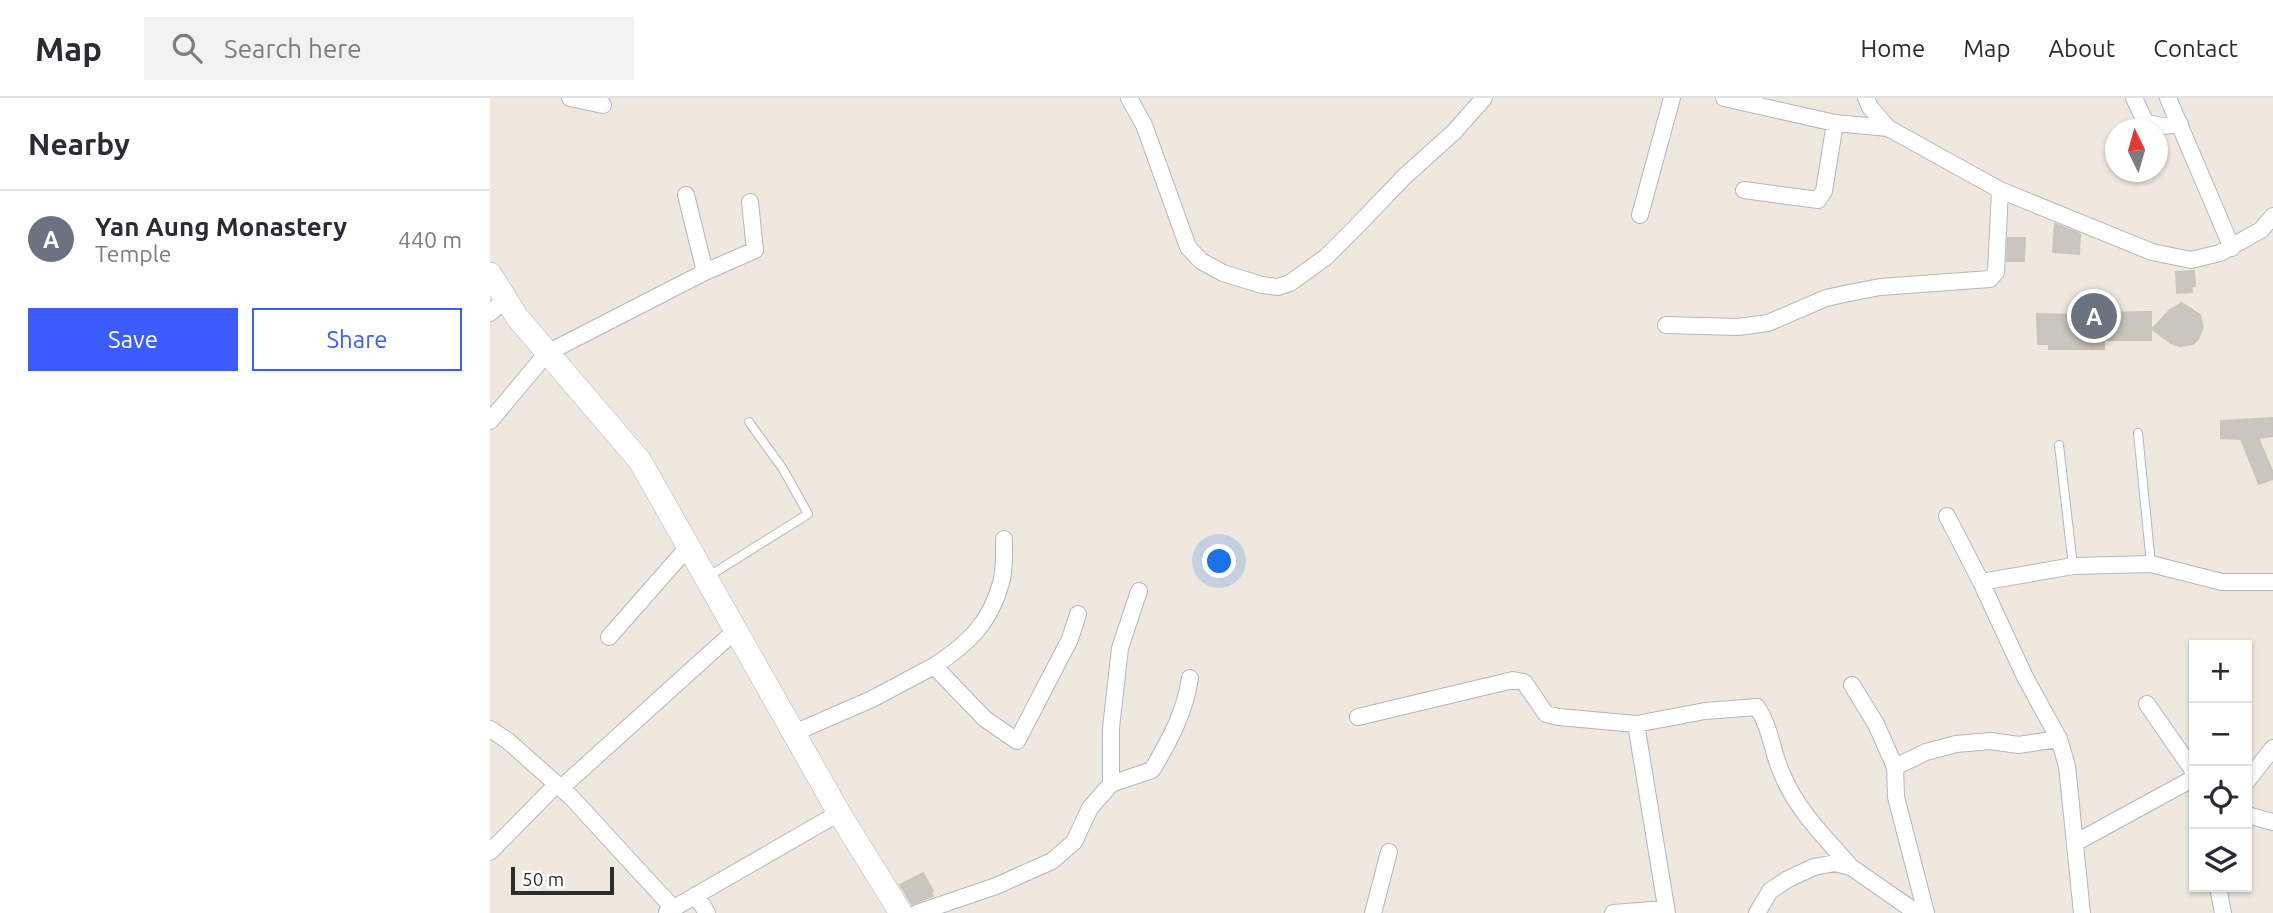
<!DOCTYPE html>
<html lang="en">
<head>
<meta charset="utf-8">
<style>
	:root { --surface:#fff; --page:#f2f2f3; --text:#2b2b33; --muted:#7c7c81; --line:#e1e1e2; --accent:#3b5dff }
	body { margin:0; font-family:Ubuntu,sans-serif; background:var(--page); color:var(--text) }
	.controls { position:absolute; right:21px; bottom:21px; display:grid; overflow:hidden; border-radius:0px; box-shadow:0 2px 5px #0004 }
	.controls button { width:63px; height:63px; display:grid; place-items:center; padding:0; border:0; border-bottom:2px solid var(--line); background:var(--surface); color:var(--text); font:35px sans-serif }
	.compass { position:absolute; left:1615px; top:21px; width:63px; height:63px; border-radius:50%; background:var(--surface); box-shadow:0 2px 5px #0004; rotate:355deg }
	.scale { position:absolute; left:21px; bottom:18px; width:103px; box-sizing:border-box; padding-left:7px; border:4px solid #2d2d2d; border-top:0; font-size:19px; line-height:24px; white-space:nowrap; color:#2d2d2d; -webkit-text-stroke:5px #fff; paint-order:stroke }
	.you { position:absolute; left:730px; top:464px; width:24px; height:24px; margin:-18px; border:5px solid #fff; border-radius:50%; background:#1a73e8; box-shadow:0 0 0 10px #1a73e833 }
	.badge { display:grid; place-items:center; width:46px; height:46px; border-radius:50%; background:var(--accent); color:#fff; font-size:23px; font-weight:700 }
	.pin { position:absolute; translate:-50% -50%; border:4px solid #fff; box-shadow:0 2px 7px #0006 }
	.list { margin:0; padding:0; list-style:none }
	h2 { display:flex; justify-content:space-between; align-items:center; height:91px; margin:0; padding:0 28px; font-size:30px }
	h2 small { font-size:23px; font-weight:400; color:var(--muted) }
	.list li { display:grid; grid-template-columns:46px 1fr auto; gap:21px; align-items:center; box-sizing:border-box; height:98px; padding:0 28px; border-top:2px solid var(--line) }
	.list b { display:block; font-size:26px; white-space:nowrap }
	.list p { margin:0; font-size:23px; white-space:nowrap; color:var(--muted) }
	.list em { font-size:23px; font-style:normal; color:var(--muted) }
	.actions { display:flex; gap:14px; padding:21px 28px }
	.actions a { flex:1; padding:16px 0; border:2px solid var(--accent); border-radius:0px; text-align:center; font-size:24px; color:var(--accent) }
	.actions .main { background:var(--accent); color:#fff }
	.icon { flex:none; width:38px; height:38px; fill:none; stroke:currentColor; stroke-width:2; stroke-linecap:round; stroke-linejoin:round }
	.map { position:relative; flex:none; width:1783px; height:815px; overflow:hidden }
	header { display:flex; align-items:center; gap:42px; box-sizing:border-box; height:98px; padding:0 35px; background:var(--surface); border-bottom:2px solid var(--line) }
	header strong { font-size:33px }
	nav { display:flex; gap:38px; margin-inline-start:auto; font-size:24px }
	.search { width:490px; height:63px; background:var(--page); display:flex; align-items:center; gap:18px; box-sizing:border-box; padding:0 24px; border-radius:0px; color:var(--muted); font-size:26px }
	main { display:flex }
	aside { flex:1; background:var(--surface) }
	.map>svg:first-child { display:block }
</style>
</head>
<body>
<header>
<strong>Map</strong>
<div class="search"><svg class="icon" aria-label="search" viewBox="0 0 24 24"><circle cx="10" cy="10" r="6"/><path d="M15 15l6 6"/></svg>Search here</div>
<nav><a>Home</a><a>Map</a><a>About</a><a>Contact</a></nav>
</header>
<main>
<aside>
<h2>Nearby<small></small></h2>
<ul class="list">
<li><span class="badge" style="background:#6b7280">A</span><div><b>Yan Aung Monastery</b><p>Temple</p></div><em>440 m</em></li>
</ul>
<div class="actions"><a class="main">Save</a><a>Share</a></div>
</aside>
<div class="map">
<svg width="1783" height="815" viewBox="0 0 1783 815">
	<rect width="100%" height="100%" fill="#efe8df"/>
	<path fill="#cac5be" stroke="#cbc4b8" stroke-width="2" d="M1565,126L1590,136L1589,156L1563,154Z
		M1518,140H1535L1534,163H1517Z
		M1704,173L1705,188H1701L1702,194L1687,195L1686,174Z
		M1692,205L1710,217L1713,229L1708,241L1703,246L1690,248L1683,246L1662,231L1680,212Z
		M1661,214V242H1614V251H1559V246H1548L1547,216L1592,217V215Z
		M1783,320V338L1768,340L1783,375V381L1769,386L1751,341L1731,340V323Z
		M433,775L443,793L441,794L443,798L422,806L410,787Z"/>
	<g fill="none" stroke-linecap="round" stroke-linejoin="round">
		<defs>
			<path id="lane" d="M1648,335L1661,466
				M1569,347L1583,468
				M219,478L318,416L293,371L259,324"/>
			<path id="street" d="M80,0L113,7
				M639,0L654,27L698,149L711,163L733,175L772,187L788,189L800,185L836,159L865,130L915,78L964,34L994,0
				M1234,0L1345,25L1398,30
				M1376,0L1380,9L1398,30L1510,92L1662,154L1701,162L1730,155L1771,132L1783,118
				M1644,0L1656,25L1673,28L1690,26
				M1678,0L1742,150
				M1254,92L1328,102L1334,93L1345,25
				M1150,117L1182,0
				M215,174L265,152L260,104
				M0,215L16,201
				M1176,227L1248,229L1278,225L1336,200L1359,195L1390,189L1500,181L1506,174L1510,92
				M0,323L57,255L215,174L196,97
				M1457,418L1491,484L1535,579L1569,641L1577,668L1592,815
				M1491,484L1583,468L1661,466L1732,484H1783
				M119,539L199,448
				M444,568C478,546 500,525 511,485C515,471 514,455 514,441
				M1362,587L1386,626L1405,669L1406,699L1436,815
				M1657,606L1704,674
				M868,619L1023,582L1034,584L1056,616L1069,619L1146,626L1215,613L1267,609C1281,630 1282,654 1292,676C1308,714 1335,739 1361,769
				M1146,626L1177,815
				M0,631L18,643L81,699L183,810
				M304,635L382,601L444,568L495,621L527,643L580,541L588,516
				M1405,669L1436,654L1466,646L1501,643L1528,647L1569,641
				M1757,683L1783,650
				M621,686V630L630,550L649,493
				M71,690L246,532
				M1757,717L1783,724
				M1585,745L1704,680
				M0,754L67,686
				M1728,789L1733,815
				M206,797L217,815
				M177,814L349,715
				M427,815L506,788L562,763L584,744L600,710L621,686L662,672C680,642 695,614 700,580
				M883,815L899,754
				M1123,815L1176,811
				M1267,815L1280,793L1298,781L1324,769L1345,765L1361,769L1427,815"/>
			<path id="secondary" d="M0,176L27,219L150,363L349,715L411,815"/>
		</defs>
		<use href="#lane" stroke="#b3b5c1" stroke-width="10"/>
		<use href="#street" stroke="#b3b5c1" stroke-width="18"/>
		<use href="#secondary" stroke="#b3b5c1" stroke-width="24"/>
		<use href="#lane" stroke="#fff" stroke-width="8"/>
		<use href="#street" stroke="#fff" stroke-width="16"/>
		<use href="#secondary" stroke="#fff" stroke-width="23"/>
	</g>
</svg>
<div class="controls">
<button>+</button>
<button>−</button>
<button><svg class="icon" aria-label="locate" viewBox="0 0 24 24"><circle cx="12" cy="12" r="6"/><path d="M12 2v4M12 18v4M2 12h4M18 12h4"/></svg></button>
<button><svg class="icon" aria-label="layers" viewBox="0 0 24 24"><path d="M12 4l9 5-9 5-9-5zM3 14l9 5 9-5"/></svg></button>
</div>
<svg class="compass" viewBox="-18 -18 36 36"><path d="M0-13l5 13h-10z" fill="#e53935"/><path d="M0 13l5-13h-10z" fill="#7c7c81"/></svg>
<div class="scale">50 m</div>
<div class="you"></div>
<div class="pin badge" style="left:1604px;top:218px;background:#6b7280">A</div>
</div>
</main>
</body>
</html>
